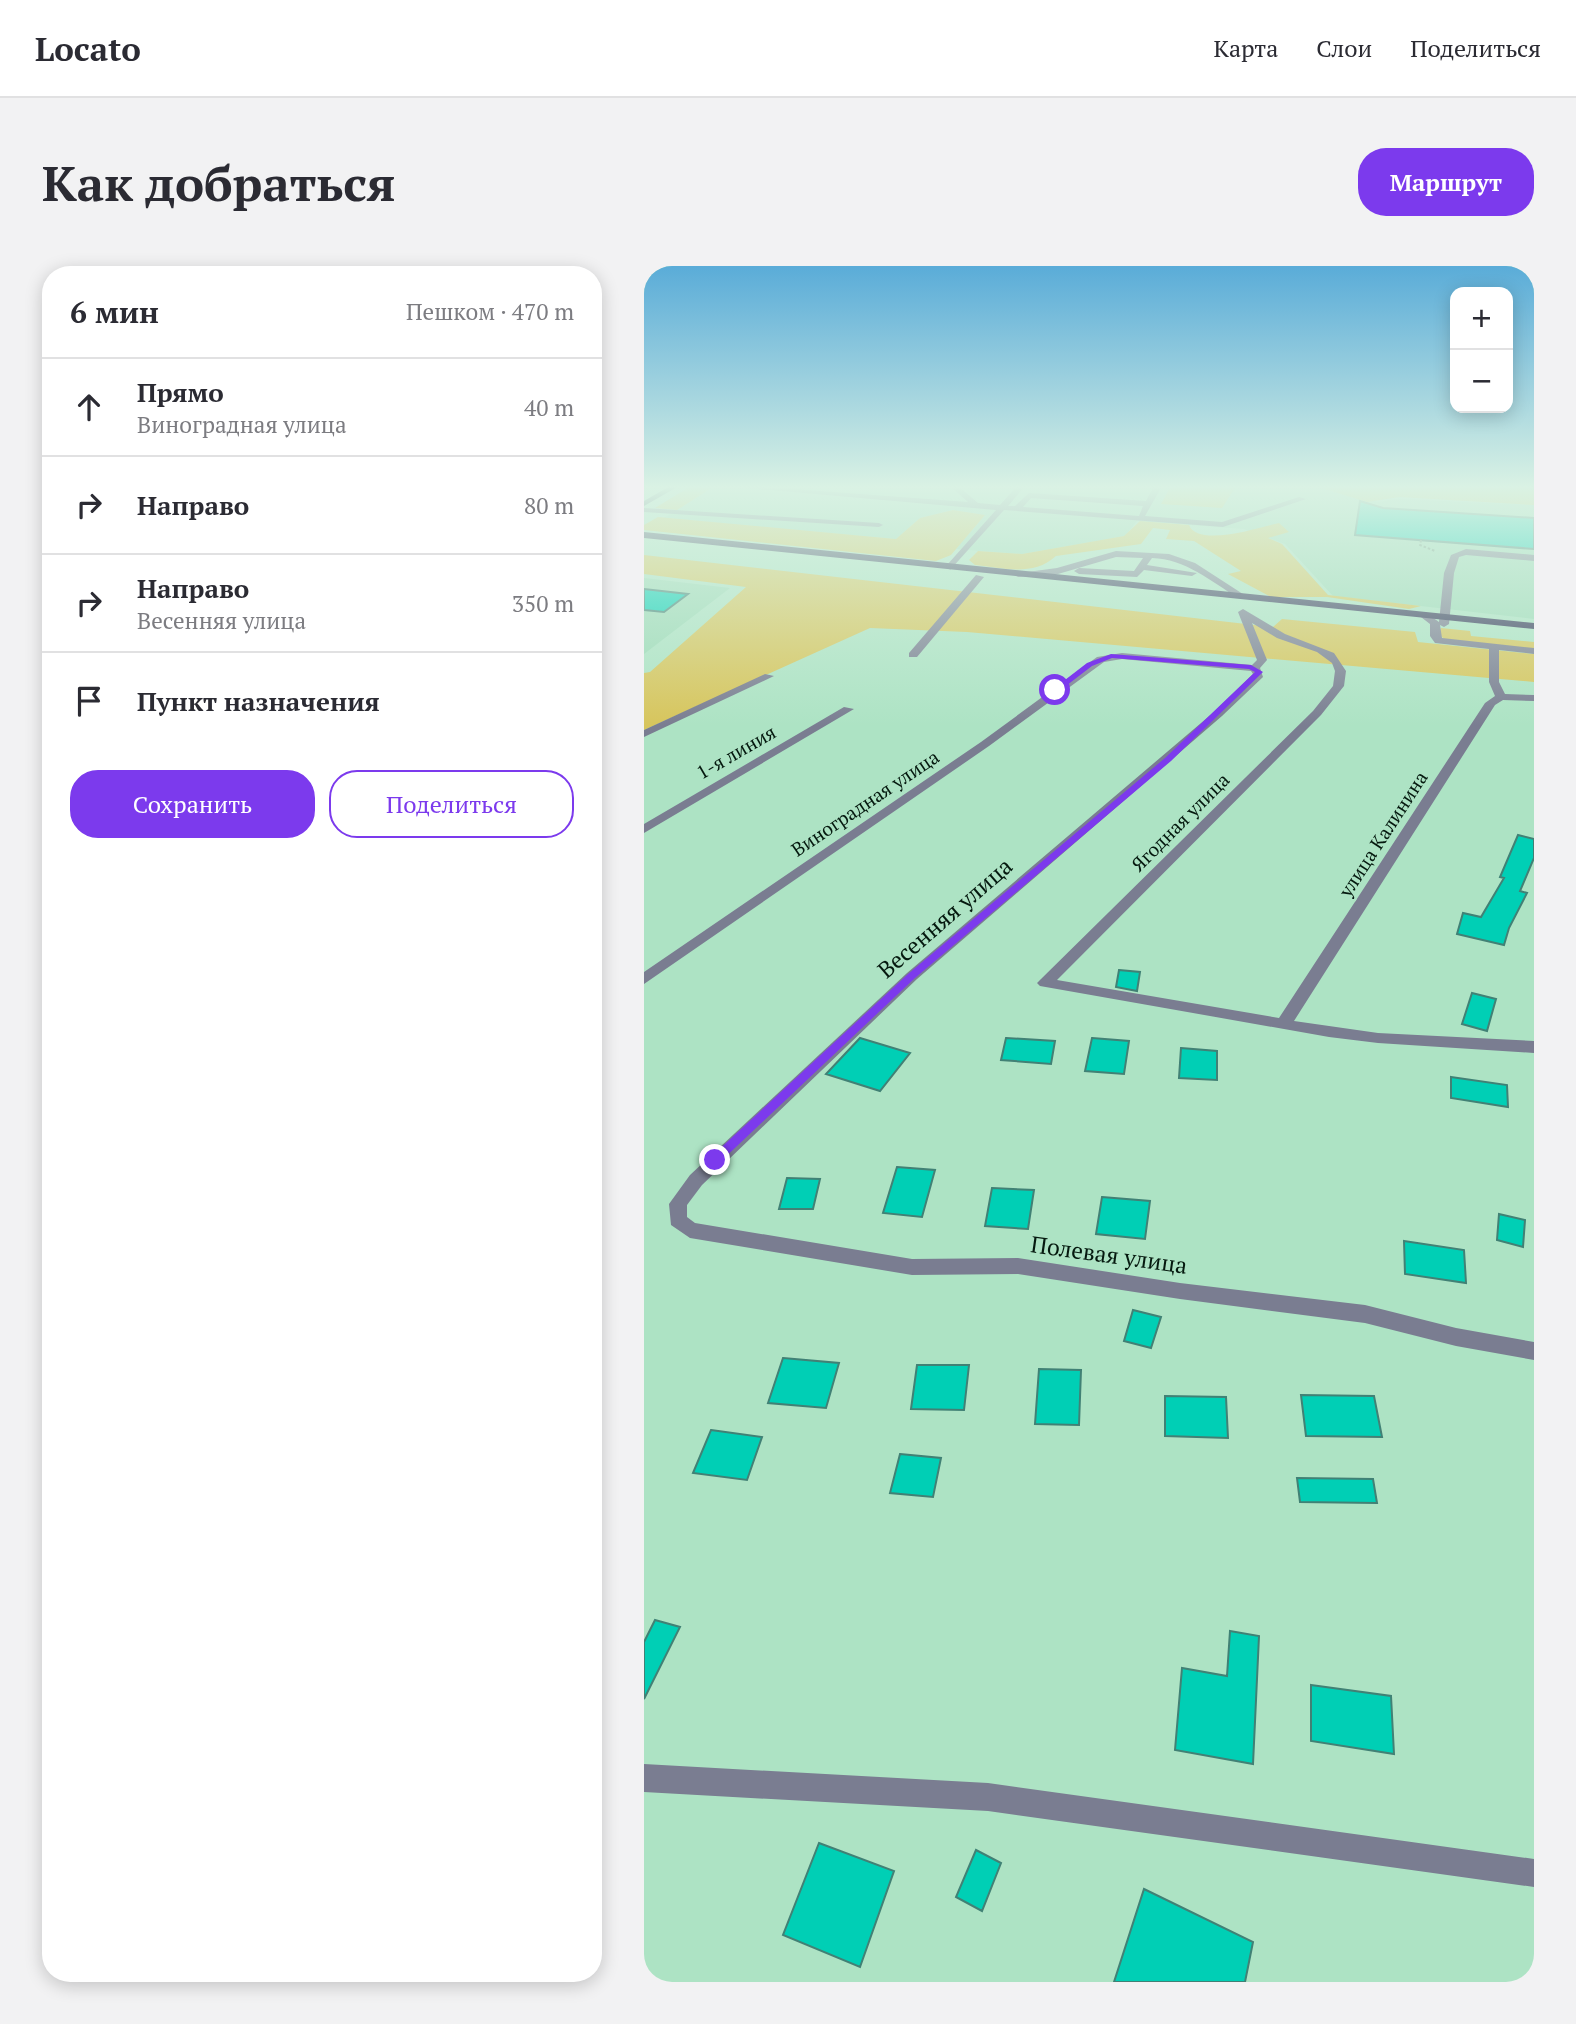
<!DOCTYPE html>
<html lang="ru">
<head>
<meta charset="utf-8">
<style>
	:root { --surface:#fff; --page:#f2f2f3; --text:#2b2b33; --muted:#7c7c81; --line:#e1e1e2; --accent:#7c3aed }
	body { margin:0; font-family:"PT Serif",serif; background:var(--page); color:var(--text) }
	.controls { position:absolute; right:21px; top:21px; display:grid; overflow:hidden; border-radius:14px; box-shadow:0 4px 18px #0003 }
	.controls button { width:63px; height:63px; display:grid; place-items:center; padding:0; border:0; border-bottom:2px solid var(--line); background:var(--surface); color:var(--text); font:35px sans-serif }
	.stop { position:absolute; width:21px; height:21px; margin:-16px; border:5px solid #7c3aed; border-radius:50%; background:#fff }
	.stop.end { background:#7c3aed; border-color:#fff; box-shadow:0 2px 7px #0008 }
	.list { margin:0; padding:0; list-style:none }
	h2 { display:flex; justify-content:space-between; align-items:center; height:91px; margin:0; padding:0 28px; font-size:30px }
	h2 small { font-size:23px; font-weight:400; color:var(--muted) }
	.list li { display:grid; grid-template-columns:46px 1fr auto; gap:21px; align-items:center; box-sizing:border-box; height:98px; padding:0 28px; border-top:2px solid var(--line) }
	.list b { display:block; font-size:26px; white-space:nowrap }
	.list p { margin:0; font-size:23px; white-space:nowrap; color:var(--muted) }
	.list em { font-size:23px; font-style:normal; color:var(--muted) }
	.actions { display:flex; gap:14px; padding:21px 28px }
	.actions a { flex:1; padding:16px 0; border:2px solid var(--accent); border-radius:28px; text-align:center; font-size:24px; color:var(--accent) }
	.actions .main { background:var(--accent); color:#fff }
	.icon { flex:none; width:38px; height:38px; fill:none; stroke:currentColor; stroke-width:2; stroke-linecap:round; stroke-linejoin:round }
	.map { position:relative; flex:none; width:890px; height:1716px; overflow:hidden; border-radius:28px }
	header { display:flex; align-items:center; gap:42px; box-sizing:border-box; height:98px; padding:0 35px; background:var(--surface); border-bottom:2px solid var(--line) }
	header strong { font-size:33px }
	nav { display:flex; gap:38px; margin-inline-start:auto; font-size:24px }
	.intro { display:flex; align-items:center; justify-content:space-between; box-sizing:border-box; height:168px; padding:0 42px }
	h1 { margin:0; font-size:49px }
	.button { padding:18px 32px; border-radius:28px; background:var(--accent); color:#fff; font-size:24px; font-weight:700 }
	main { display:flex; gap:42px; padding:0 42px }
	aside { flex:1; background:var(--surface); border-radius:28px; box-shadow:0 4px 18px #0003 }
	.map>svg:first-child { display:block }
</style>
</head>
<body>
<header>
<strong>Locato</strong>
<nav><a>Карта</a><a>Слои</a><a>Поделиться</a></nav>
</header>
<div class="intro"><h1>Как добраться</h1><a class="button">Маршрут</a></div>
<main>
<aside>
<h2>6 мин<small>Пешком · 470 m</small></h2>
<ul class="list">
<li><svg class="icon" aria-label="ahead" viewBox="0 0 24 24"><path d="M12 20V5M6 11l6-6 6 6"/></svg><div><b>Прямо</b><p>Виноградная улица</p></div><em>40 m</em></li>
<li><svg class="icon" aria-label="right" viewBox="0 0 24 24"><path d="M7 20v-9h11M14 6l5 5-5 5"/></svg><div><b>Направо</b></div><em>80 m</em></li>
<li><svg class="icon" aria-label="right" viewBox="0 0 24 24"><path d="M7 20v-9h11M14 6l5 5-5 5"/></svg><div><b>Направо</b><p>Весенняя улица</p></div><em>350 m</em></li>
<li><svg class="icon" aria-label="arrive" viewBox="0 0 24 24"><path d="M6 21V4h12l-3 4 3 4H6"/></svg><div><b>Пункт назначения</b></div></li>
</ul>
<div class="actions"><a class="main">Сохранить</a><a>Поделиться</a></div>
</aside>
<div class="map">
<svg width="890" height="1716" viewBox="0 0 890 1716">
	<rect width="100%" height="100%" fill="#ade3c4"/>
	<path fill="#9cdab7" d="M71,220H136L222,226L229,220H681L734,236L755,233L890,239V353L689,330L641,278L600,263L493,255L481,270L378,288L312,283L341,249L309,244L276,252L252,273L20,252Z
		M0,312L86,322L0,388Z"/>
	<path fill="#d7c55c" d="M47,220H71L33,244L11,242Z
		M527,220H592L578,242L517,238Z
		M671,220H890V239L755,231L723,236Z
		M309,244L341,249L307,289L292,295L0,264V259L14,251L252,273L276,252Z
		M496,255L545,259C554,282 616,261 635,257L645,266L624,272L638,278L684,329L777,340L765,343L683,331H627L584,308L597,305L550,275L522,273L526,264L509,262L497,278L412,290C389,311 359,302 331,299L325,294L334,285L378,288L480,270Z
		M0,289L629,361L638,353L771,366L774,376L890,388V416L323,366L226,362L0,464V407L6,406L102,321L0,308Z
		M797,362L826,365L827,370L890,376V383L800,373L795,368Z"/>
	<path fill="#00cfb5" stroke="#418175" stroke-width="2" d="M716,235L739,242L890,252V283L711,269Z
		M0,323L44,328L20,346L0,344Z
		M874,569L890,573V592L876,625L883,627L865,662L860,679L813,668L819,647L837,651L860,612L856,611Z
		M475,704L496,706L493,725L472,721Z
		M828,727L852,733L843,765L818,758Z
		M216,772L266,787L236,825L182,808Z
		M362,772L411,775L407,798L357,794Z
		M448,772L485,775L480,808L441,805Z
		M537,782L573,785V814L535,812Z
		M807,811L863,819L864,841L807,832Z
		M253,901L291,904L278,951L239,947Z
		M143,912L176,913L169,943H135Z
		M348,922L390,924L384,963L341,960Z
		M458,931L506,935L501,973L452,968Z
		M855,948L881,954L879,981L853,974Z
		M760,975L820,984L822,1017L761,1008Z
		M489,1044L517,1051L507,1082L480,1075Z
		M139,1092L195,1097L182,1142L124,1137Z
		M273,1099H325L320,1144L267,1143Z
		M395,1103L437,1104L435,1159L391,1158Z
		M657,1129L730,1130L738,1171L662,1170Z
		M521,1130L582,1131L584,1172L521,1170Z
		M67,1164L118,1171L103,1214L49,1207Z
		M256,1188L297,1192L289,1231L246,1227Z
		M653,1212L729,1213L733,1237L656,1236Z
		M11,1354L36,1361L0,1433V1376Z
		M586,1365L615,1370L609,1498L531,1484L538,1402L583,1410Z
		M667,1419L747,1430L750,1488L667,1475Z
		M175,1577L250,1605L216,1701L139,1669Z
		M332,1584L357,1597L338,1645L312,1631Z
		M500,1623L609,1676L601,1716H470Z"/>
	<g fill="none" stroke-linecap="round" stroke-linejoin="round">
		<path stroke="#729c84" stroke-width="2" stroke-dasharray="2.5 2" stroke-linecap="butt" d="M777,274L776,279L791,285"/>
		<path fill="#7a7d91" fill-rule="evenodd" d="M80,220H109L324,236L306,220H314L334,237L356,239L373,220H381L364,240H371L385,227L502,235L510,220H518L501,250L578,256L655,231L662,233L579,261L360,244L306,304L303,299L352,244ZM387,232L499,240L495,250L379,241Z
			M0,242L235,257L239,259L235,261L0,246Z
			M822,283L890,289V295L822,289L815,291L810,307L805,358L800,361L796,359L798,372L890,382V388L855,384V416L861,428L890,429V435L859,434L851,439L650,755L734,767L890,775V787L734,777L685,771L396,720L393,717L396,714L669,445L689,420L691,405L688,397L673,386L633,372L608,357L623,394L616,402L619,411L578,450L273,713L58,919L43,939V951L51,957L268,993L374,992L536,1017L721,1039L812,1062L890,1076V1094L812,1080L721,1057L536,1033L374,1008L268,1009L46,972L27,959L25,938L46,909L263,707L570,446L609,408L607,405L478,393L460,396L345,480L0,718V706L337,476L453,391L478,387L608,399L613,394L594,346L599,343L641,368L690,387L702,405L700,420L677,449L413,714L635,752L841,437L851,430L845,416V383L791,377L786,370V358L773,348L781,346L795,356L800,307L807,289Z
			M472,285L525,288L551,297L602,330L594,332C567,315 541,293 508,292L503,299L553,307L548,310L500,304L493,311L435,308L430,305L435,302L490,305L499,292L472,291L414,308L374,311L369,308L413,302Z
			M332,309L340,311L273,391H265V387Z
			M121,408L130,410L0,471V464Z
			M200,441L210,443L0,567V558Z
			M0,1498L344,1517L890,1593V1621L344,1545L0,1526Z"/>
		<path fill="#343759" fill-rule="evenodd" d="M26,220H35L0,240V235Z
			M0,266L890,357V363L0,272Z"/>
	</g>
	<linearGradient id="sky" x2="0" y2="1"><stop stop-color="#5aacd8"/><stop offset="0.48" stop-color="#daf2e4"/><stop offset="1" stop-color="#daf2e4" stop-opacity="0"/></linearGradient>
	<rect width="890" height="460" fill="url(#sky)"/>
	<path fill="#7c3aed" d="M467,388L607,399L619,406L527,495L271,712L75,897H67V891L264,708L521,492L611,406L605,403L468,392L448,400L414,426L408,424L443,397Z"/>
	<g text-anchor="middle" stroke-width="5" stroke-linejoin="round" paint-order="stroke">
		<g font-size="19" fill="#05190f" stroke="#ade3c4">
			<text transform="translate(92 486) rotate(-30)" y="7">1-я линия</text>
			<text transform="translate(221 537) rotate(-34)" y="7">Виноградная улица</text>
			<text transform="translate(536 556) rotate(-45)" y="7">Ягодная улица</text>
			<text transform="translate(739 568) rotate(-57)" y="7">улица Калинина</text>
		</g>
		<g font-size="23" fill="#05190f" stroke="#ade3c4">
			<text transform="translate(301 652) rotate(-41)" y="8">Весенняя улица</text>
			<text transform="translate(465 989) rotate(8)" y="8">Полевая улица</text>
		</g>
	</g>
</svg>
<div class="controls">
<button>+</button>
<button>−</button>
</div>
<div class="stop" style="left:411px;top:424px"></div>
<div class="stop end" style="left:71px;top:894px"></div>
</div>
</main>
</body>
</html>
